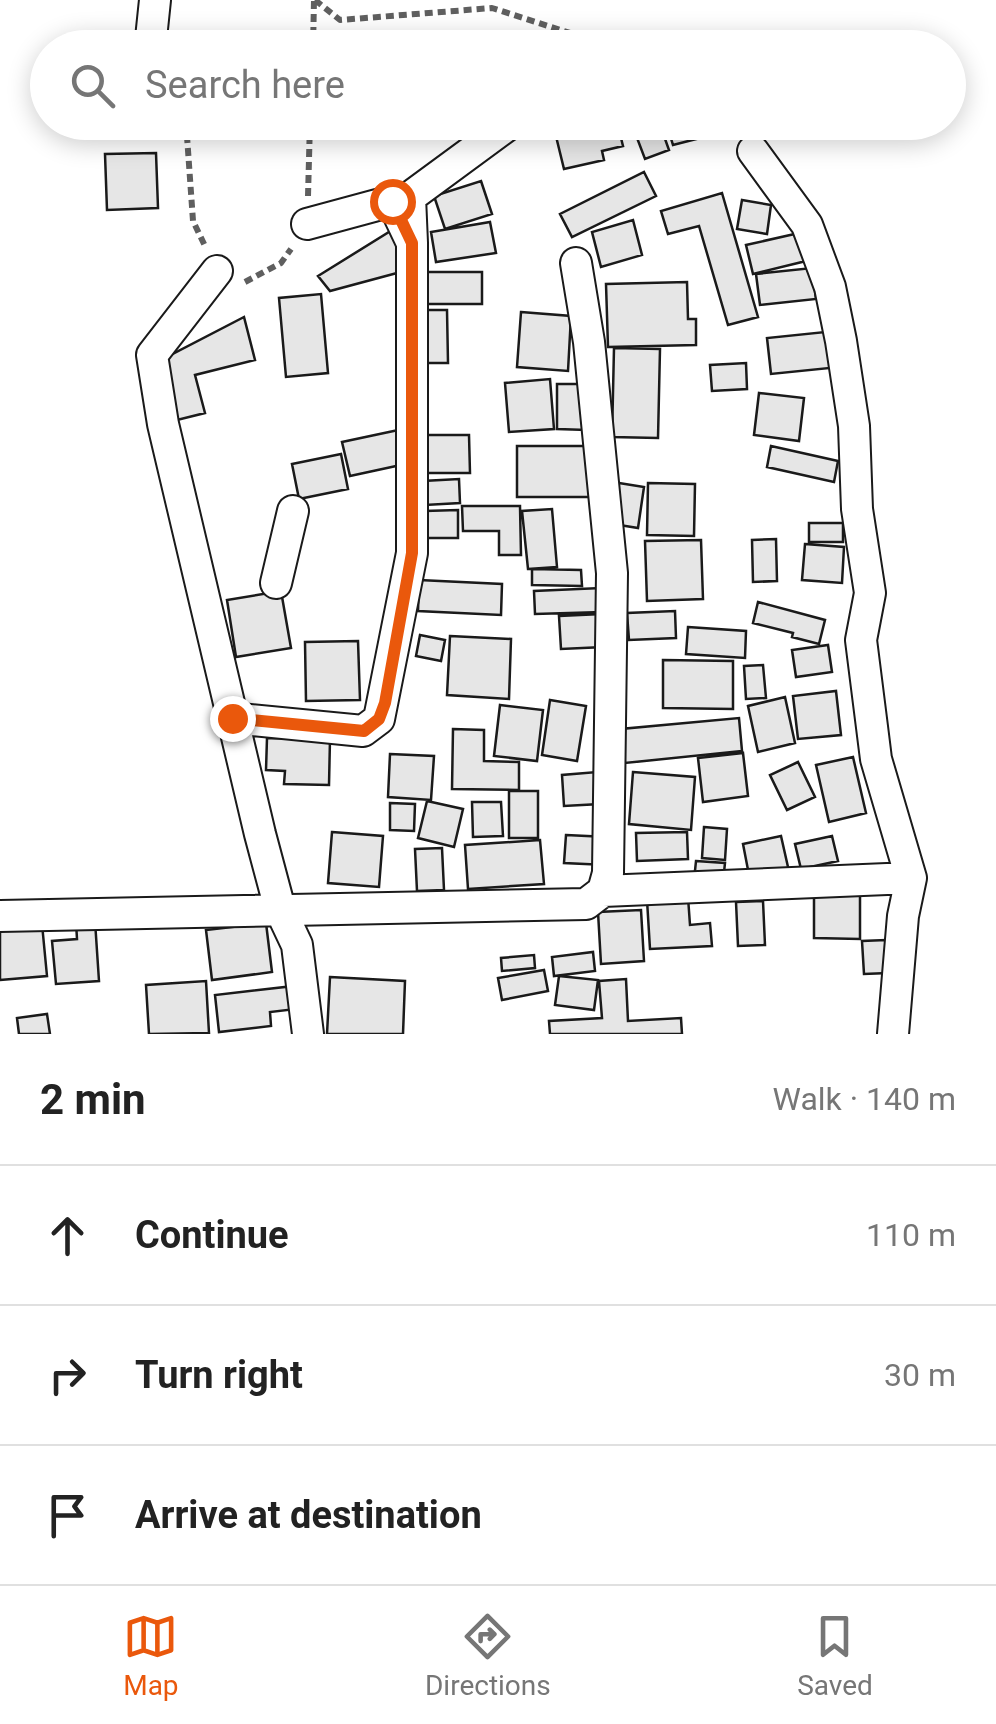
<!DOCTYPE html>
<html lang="en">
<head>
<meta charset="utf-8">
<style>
	:root { --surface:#fff; --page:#f2f2f2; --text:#222; --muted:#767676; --line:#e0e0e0; --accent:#ea580c }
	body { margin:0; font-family:Roboto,sans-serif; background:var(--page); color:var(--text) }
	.stop { position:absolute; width:30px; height:30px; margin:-22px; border:8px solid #ea580c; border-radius:50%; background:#fff }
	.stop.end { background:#ea580c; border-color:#fff; box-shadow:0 2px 10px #0008 }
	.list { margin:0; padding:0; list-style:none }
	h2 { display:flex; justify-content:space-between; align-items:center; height:130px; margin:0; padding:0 40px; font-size:42px }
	h2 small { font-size:32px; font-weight:400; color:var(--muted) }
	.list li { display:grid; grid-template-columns:65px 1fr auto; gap:30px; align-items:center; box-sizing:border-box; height:140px; padding:0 40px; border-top:2px solid var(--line) }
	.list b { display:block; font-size:38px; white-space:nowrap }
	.list em { font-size:32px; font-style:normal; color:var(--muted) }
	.icon { flex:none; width:55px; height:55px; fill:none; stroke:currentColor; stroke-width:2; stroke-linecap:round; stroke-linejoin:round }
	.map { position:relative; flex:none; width:996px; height:1034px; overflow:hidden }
	.search { position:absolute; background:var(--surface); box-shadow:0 5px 25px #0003; left:30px; right:30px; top:30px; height:110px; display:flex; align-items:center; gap:25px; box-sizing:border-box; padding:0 35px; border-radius:55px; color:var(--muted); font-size:38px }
	.sheet { height:550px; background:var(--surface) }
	nav { display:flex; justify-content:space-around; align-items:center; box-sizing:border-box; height:140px; border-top:2px solid var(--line); background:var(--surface); font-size:28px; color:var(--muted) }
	nav a { display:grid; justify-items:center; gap:5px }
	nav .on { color:var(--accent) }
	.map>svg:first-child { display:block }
</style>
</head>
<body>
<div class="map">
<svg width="996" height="1034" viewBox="0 0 996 1034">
	<rect width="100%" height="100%" fill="#fff"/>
	<path fill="#e6e6e6" stroke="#1a1a1a" stroke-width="2.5" d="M561,122H617L623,146L602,151L604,160L564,169L553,124Z
		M631,122H659L669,150L645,159Z
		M666,122H700L704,137L673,145Z
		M156,153L158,208L107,210L105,154Z
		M644,172L656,196L572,237L560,214Z
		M481,181L492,214L445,229L434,196Z
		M722,193L758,317L728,325L699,226L668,234L661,211Z
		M742,200L771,205L767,234L737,229Z
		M633,220L642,255L601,267L592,232Z
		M490,222L496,253L436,262L431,232Z
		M397,227V273L330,291L318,276Z
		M799,233L806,261L753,274L746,245Z
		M812,268L816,299L760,305L756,274Z
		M424,272H482V304H424Z
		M687,282L688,319H696V345L608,347L606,284Z
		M321,294L328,373L286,377L279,298Z
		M419,310H447L448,363H419Z
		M521,312L571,316L568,371L517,367Z
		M244,317L255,360L195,375L205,413L173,421L165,358Z
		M825,332L830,368L771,374L767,338Z
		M614,348L660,349L658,438L612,437Z
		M746,363L747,389L712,391L710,365Z
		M550,379L554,429L509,432L505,383Z
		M557,384H587V430L557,429Z
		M759,393L804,398L799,441L754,435Z
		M403,429L410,463L350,476L342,442Z
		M427,435H469L470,473H427Z
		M517,446H595L594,497H517Z
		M771,446L838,461L834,482L767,467Z
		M341,454L348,489L299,499L292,464Z
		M459,479L460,503L425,505L423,481Z
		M619,483L644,487L638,528L613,524Z
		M648,483L695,484L694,536L647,535Z
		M462,506H520L521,555H499V531H463Z
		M552,509L557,567L528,569L522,511Z
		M458,510V538H425V511Z
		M809,523H843V542H809Z
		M776,539L777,581L753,582L752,540Z
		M701,540L703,599L647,601L645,541Z
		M805,544L844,547L842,583L802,580Z
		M532,569L581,570L582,586L532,585Z
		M419,580L502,584L501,615L418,611Z
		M601,588L603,612L535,614L534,591Z
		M281,591L291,648L236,657L227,600Z
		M758,602L825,620L819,644L792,637L793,633L753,623Z
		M675,611L676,638L629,640L627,613Z
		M602,614L604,647L561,649L559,616Z
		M688,627L746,631L745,658L686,654Z
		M420,635L445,640L441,661L416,656Z
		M450,636L511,639L509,699L447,695Z
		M358,641L360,700L306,701L305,642Z
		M828,645L832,672L796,677L792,650Z
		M663,660L733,661V709L663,708Z
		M763,665L766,698L746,699L744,666Z
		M836,691L841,735L798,739L793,696Z
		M785,697L795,743L758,752L748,706Z
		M550,700L586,706L577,761L542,755Z
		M500,705L543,710L537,761L494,756Z
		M739,718L742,751L625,763L621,729Z
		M453,729L484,730V761L519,762V790L452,789Z
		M267,738L330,739L329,785L284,784L285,771L266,770Z
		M743,753L748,796L703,802L698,758Z
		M390,754L434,756L431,800L388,797Z
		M853,757L866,813L829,822L816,765Z
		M798,762L815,797L787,810L770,775Z
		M597,772L600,804L564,806L562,775Z
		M633,772L695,777L691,830L629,824Z
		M509,791H538V838H509Z
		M427,801L463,809L454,847L418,838Z
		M472,802H501L503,836L473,837Z
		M390,803L415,804L414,831L390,830Z
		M704,827L727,829L725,860L702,858Z
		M332,832L383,836L379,887L328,883Z
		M687,832L688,859L637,861L636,833Z
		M566,835L607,837L606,865L564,863Z
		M781,836L788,867L749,875L743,844Z
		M832,836L838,861L801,869L795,844Z
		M540,840L544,884L468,889L465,845Z
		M442,848L444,890L417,891L415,849Z
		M696,861L725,863L723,882L694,880Z
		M814,888H860V939L814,938Z
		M688,897L690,925L710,923L712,946L650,949L647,900Z
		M763,901L765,945L738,946L736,902Z
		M641,910L644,961L601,964L598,912Z
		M95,921L99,981L56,984L52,941L77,939L76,922Z
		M266,923L272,972L212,980L206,930Z
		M42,924L47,976L0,980V928Z
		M886,940L888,973L864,974L862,941Z
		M593,952L595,971L554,976L552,957Z
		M534,955L535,968L502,971L501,958Z
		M544,970L548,991L502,1000L498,978Z
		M559,976L598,980L594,1010L555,1005Z
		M330,977L405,981L403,1034H327Z
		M626,979L628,1021L681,1018L682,1034H550L549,1021L602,1018L599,981Z
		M206,981L209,1033L149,1034L146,985Z
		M294,986L296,1009L270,1012L271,1026L219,1032L215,995Z
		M47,1014L50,1034H19L17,1018Z"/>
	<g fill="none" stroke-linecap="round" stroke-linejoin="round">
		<defs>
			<path id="street" d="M150,48L155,0
				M753,151L807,225L830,287L841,341L854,426L857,509L870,593L861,640L872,727L876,759L911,878L903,916L893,1034
				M307,224L392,201L412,243L410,197L512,122
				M217,271L152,355L163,424L260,834L280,909L297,945L308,1034
				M276,583L293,511
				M231,718L363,731L379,719L412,553V243
				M603,891L911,878
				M0,916L586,904L603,891L608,873L612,573L589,342L576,263"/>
		</defs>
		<use href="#street" stroke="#1a1a1a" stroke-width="34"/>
		<path stroke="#5f5f5f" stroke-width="6" stroke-dasharray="8 5" stroke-linecap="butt" d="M315,0L340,20L492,8L617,48
			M313,48L314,0
			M186,122L193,221L206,248
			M308,196L310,122
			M245,282L281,263L291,249"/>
		<use href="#street" stroke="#fff" stroke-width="30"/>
	</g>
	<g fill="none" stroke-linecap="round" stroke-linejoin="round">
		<path stroke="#ea580c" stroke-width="12" d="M232,718L364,731L379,719L385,703L412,553V243L392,201"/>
	</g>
</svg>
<div class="stop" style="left:392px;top:201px"></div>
<div class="stop end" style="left:232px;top:718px"></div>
<div class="search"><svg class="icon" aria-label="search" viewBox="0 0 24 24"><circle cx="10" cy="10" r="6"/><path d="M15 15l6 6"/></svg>Search here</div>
</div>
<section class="sheet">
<h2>2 min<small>Walk · 140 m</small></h2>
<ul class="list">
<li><svg class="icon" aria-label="ahead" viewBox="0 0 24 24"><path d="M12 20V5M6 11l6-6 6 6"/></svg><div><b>Continue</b></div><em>110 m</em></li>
<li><svg class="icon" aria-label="right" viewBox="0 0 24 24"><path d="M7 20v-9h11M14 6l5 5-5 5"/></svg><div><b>Turn right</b></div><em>30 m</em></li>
<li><svg class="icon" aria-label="arrive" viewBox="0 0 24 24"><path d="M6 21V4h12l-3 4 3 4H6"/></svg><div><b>Arrive at destination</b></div></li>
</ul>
</section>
<nav>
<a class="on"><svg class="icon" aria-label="map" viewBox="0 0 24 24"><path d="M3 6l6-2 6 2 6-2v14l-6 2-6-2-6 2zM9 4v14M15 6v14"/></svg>Map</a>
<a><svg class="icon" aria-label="directions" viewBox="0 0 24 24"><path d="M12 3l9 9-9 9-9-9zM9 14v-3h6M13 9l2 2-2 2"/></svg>Directions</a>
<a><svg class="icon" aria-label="saved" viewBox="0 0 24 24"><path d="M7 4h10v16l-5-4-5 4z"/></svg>Saved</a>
</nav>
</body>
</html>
